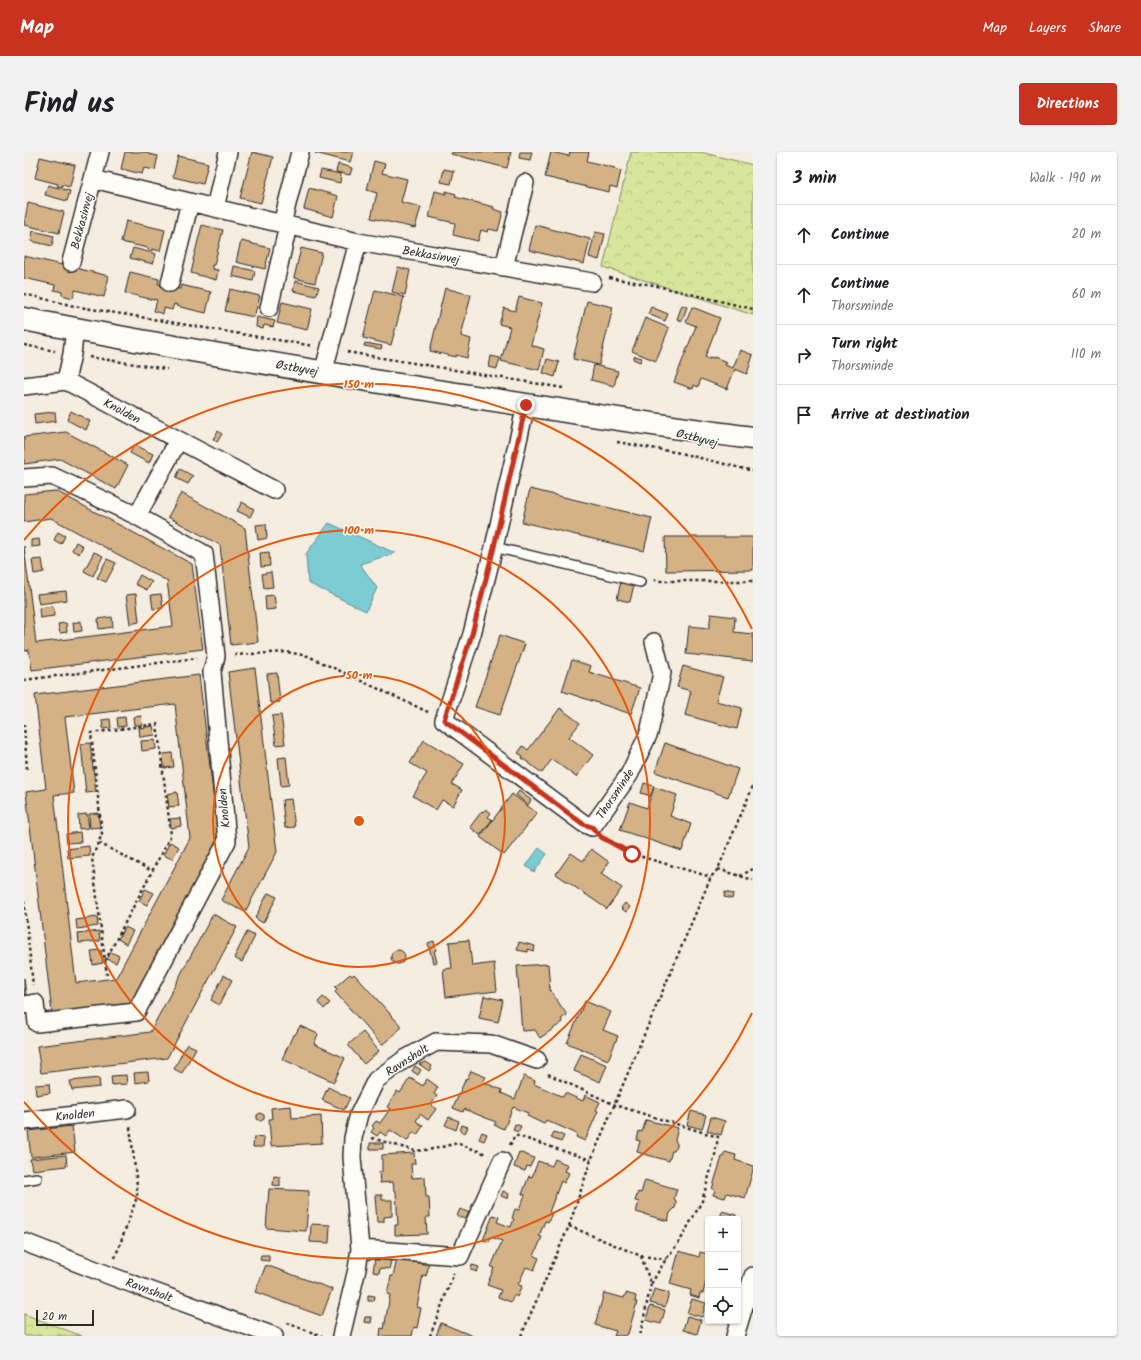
<!DOCTYPE html>
<html lang="en">
<head>
<meta charset="utf-8">
<style>
	:root { --surface:#fff; --page:#f2f2f2; --text:#202124; --muted:#757577; --line:#e0e0e0; --accent:#c8321e }
	body { margin:0; font-family:Kalam,sans-serif; background:var(--page); color:var(--text) }
	.controls { position:absolute; right:12px; bottom:12px; display:grid; overflow:hidden; border-radius:4px; box-shadow:0 1px 3px #0004 }
	.controls button { width:36px; height:36px; display:grid; place-items:center; padding:0; border:0; border-bottom:1px solid var(--line); background:var(--surface); color:var(--text); font:20px sans-serif }
	.scale { position:absolute; left:12px; bottom:10px; width:58px; box-sizing:border-box; padding-left:4px; border:2px solid #2b2b2b; border-top:0; font-size:11px; line-height:14px; white-space:nowrap; color:#2b2b2b; -webkit-text-stroke:3px #fdfcf7; paint-order:stroke }
	.stop { position:absolute; width:12px; height:12px; margin:-9px; border:3px solid #c8321e; border-radius:50%; background:#fff }
	.stop.end { background:#c8321e; border-color:#fff; box-shadow:0 1px 4px #0008 }
	.list { margin:0; padding:0; list-style:none }
	h2 { display:flex; justify-content:space-between; align-items:center; height:52px; margin:0; padding:0 16px; font-size:17px }
	h2 small { font-size:13px; font-weight:400; color:var(--muted) }
	.list li { display:grid; grid-template-columns:26px 1fr auto; gap:12px; align-items:center; box-sizing:border-box; height:60px; padding:0 16px; border-top:1px solid var(--line) }
	.list b { display:block; font-size:15px; white-space:nowrap }
	.list p { margin:0; font-size:13px; white-space:nowrap; color:var(--muted) }
	.list em { font-size:13px; font-style:normal; color:var(--muted) }
	.icon { flex:none; width:22px; height:22px; fill:none; stroke:currentColor; stroke-width:2; stroke-linecap:round; stroke-linejoin:round }
	.map { position:relative; flex:none; width:729px; height:1184px; overflow:hidden; border-radius:4px }
	header { display:flex; align-items:center; gap:24px; box-sizing:border-box; height:56px; padding:0 20px; background:var(--accent); color:#fff }
	header strong { font-size:19px }
	nav { display:flex; gap:22px; margin-inline-start:auto; font-size:14px }
	.intro { display:flex; align-items:center; justify-content:space-between; box-sizing:border-box; height:96px; padding:0 24px }
	h1 { margin:0; font-size:28px }
	.button { padding:10px 18px; border-radius:4px; background:var(--accent); color:#fff; font-size:14px; font-weight:700 }
	main { display:flex; gap:24px; padding:0 24px }
	aside { flex:1; background:var(--surface); border-radius:4px; box-shadow:0 1px 3px #0004 }
	.map>svg:first-child { display:block }
</style>
</head>
<body>
<header>
<strong>Map</strong>
<nav><a>Map</a><a>Layers</a><a>Share</a></nav>
</header>
<div class="intro"><h1>Find us</h1><a class="button">Directions</a></div>
<main>
<div class="map">
<svg width="729" height="1184" viewBox="0 0 729 1184">
	<defs>
		<pattern id="forest-crowns" width="20" height="18" patternUnits="userSpaceOnUse"><rect width="20" height="18" fill="#d7e69a"/><path d="M2 6a3 3 0 1 1 6 0M12 15a3 3 0 1 1 6 0" fill="none" stroke="#b9c585"/></pattern>
	</defs>
	<rect width="100%" height="100%" fill="#f5ede0"/>
	<filter id="ink" filterUnits="userSpaceOnUse"><feTurbulence type="fractalNoise" baseFrequency=".025" numOctaves="2"/><feDisplacementMap in="SourceGraphic" scale="8" xChannelSelector="R" yChannelSelector="G"/><feConvolveMatrix kernelMatrix="1 2 1 2 8 2 1 2 1" color-interpolation-filters="sRGB"/></filter>
	<g filter="url(#ink)">
		<path fill="url(#forest-crowns)" stroke="#818862" d="M607,0H676L729,13V163L579,115Z
			M0,1162L58,1184H0Z"/>
		<path fill="#7bccd4" stroke="#5b8c90" d="M305,371L371,401L336,412L353,436L342,459L284,431L282,402Z
			M515,696L523,702L510,720L502,714Z"/>
		<path fill="#d4b286" stroke="#2b2b2b" fill-rule="evenodd" d="M101,0H124V2L134,4L131,18L120,16L118,22L97,17Z
			M228,0L249,5L237,51L216,46Z
			M291,0H329L326,10L291,1Z
			M428,0H487L483,16L427,2Z
			M496,0H508L506,8L495,6Z
			M527,0L545,4L546,0H565L563,9L591,16L590,17L597,19L593,36L586,34L585,40L521,25Z
			M154,4L184,11L179,32L149,25Z
			M16,5L51,13L46,35L38,33V35L33,34L34,32L11,26Z
			M350,9L361,12L358,21L383,27L377,50L397,55L391,76L347,66L353,41L343,38Z
			M314,12L328,16L326,23L312,20Z
			M420,17L430,19L427,32L417,30Z
			M297,18L317,22L316,31L295,26Z
			M24,33L46,39L43,49L21,43Z
			M285,36L314,44L309,65L280,57Z
			M411,39L422,42V39L432,42L431,45L470,55L469,57L479,60L474,79L465,77L464,80L457,78L454,89L429,83L431,71L405,65Z
			M4,51L40,60L35,81L0,73Z
			M102,69L141,78L136,99L128,97V99L124,98V96L97,90Z
			M178,73L199,78L190,113H188V117L194,118L192,128L167,121L170,108H169Z
			M511,73L566,87L560,112L505,98Z
			M9,79L30,84L28,94L7,89Z
			M571,80L581,82L575,108L565,105Z
			M217,89L246,96L241,117L212,110Z
			M109,96L132,102L129,112L106,106Z
			M277,96L298,101L291,131L270,126Z
			M0,104L85,124L80,145L51,138L49,146L38,143V140L30,138L31,133L0,126Z
			M210,114L231,119L229,129L208,124Z
			M374,115L386,118L381,143L368,140Z
			M106,120L135,127L134,132L156,137L157,133L187,140L182,161L152,154L153,153L150,152L148,158L140,156L139,162L130,159L133,148L130,147V148L101,141Z
			M271,129L295,135L292,144L269,139Z
			M421,136L447,143L437,184L447,187L443,206L432,203V205L406,199Z
			M206,137L236,144L230,165L201,159Z
			M351,138L380,145L367,193L339,186Z
			M495,145L518,151L507,193L520,197L515,218L477,209L486,175L475,172L480,156L491,159Z
			M563,149L589,155L575,213L549,207Z
			M258,150L288,157L283,178L253,171Z
			M658,153L663,155L658,169L653,167Z
			M627,155L644,162L641,169L624,162Z
			M668,155L696,166L681,205L685,207V205L690,206V205L703,210L701,213L709,216L716,198L729,203L723,222L711,217L703,237L677,227L674,235L670,233L669,237L650,230L672,174L662,170Z
			M233,165L251,169L249,175L240,173L239,177L232,175Z
			M621,166L645,176L632,209L608,199Z
			M341,191L358,194L357,197L340,194Z
			M467,204L476,206L473,217L465,215Z
			M611,204L618,206L616,210L609,207Z
			M523,207L535,210L531,225L519,221Z
			M570,213L594,219L590,234L567,228Z
			M47,259L66,269L62,278L43,268Z
			M31,260L32,269L11,272L10,262Z
			M194,279L198,282L193,290L189,287Z
			M42,280L104,313L92,337L36,307L0,312V285Z
			M110,293L129,302L125,311L106,301Z
			M156,317L169,324L164,332L152,326Z
			M506,337L628,366L620,399L498,370Z
			M32,339L168,412L179,497L8,518L5,498L0,499V394L12,491L149,474L143,429L27,366L0,370V342Z
			M157,341L221,376L234,490L207,493L196,393L144,365Z
			M218,350L230,357L226,365L213,359Z
			M242,372L243,386L234,388L232,373Z
			M34,380L41,384L37,392L30,388Z
			M641,385H729V418L642,419Z
			M15,387L16,394L7,395V388Z
			M52,390L59,394L55,402L48,398Z
			M70,400L79,404L69,424L60,419Z
			M245,400L246,414L237,415L236,401Z
			M18,407L20,420L10,422L8,408Z
			M83,407L92,411L82,430L73,426Z
			M247,420L249,435L240,436L238,422Z
			M116,423L128,430L123,438L111,432Z
			M597,429L610,432L606,450L593,447Z
			M42,439L43,448L15,452L13,442Z
			M112,442L115,470L106,472L102,443Z
			M137,442L139,456L129,457L127,443Z
			M250,443L252,457L242,458L241,444Z
			M29,454L30,464L16,466L15,456Z
			M687,462L711,465L710,480L729,482V509L662,502L665,474L685,476Z
			M88,465L89,475L75,477L74,467Z
			M57,469L58,479L50,480L49,471Z
			M42,471L43,480L36,481L34,472Z
			M476,483L501,492L476,563L451,555Z
			M548,508L567,514L565,520L616,536L607,562L538,539Z
			M659,514L699,525L692,549L718,556L713,577L661,563L667,539L653,535Z
			M231,516L253,700L221,760L197,748L225,695L204,520Z
			M253,521L256,550L246,551L243,522Z
			M175,523L195,690L109,851L28,861L2,640L22,637L11,543ZM151,552L166,686L92,826L52,831L30,643L50,641L41,565Z
			M536,556L556,571L545,585L569,603L552,625L528,607L518,621L498,606L499,604L494,601L499,594L504,598Z
			M257,563L261,592L252,593L248,564Z
			M117,564L118,573H110L109,565Z
			M101,565L102,574L94,575L93,566Z
			M86,567L87,576L79,577L78,568Z
			M129,574L131,583L116,585L115,576Z
			M131,588L132,597L118,599L117,589Z
			M400,588L440,612L428,632L438,638L429,654L418,648L412,658L389,644L403,621L386,611Z
			M66,591L72,640L62,641L57,592Z
			M641,591L714,617L704,645L631,620Z
			M148,601L150,615L140,616L139,602Z
			M262,605L265,633L257,634L254,606Z
			M620,631L630,634L627,644L617,641Z
			M630,635L653,643L646,664L667,672L658,699L596,678L606,650L623,656Z
			M495,639L507,648L504,653L492,643Z
			M153,640L155,654L145,655L143,642Z
			M488,642L513,661L480,703L456,685Z
			M267,647L271,675L261,676L258,648Z
			M462,657L467,661L464,665L468,668L456,683L446,675L458,659L459,660Z
			M74,661L76,675L66,676L65,662Z
			M63,662L65,676L55,677L54,663Z
			M156,666L157,674L147,676L146,667Z
			M56,680L57,690L43,691L42,682Z
			M146,690L155,695L148,707L139,703Z
			M65,694L66,704L44,706L43,697Z
			M567,697L585,710L577,722L598,736L583,757L532,722L547,701L559,709Z
			M121,737L130,741L123,753L115,749Z
			M701,740L709,742L708,747L700,745Z
			M244,741L253,745L239,771L231,766Z
			M601,751L606,755L602,760L597,756Z
			M189,762L213,775L143,906L17,921L13,894L126,880Z
			M73,765L74,774L53,777L52,768Z
			M101,775L109,779L102,792L94,787Z
			M75,779L76,789L55,791L54,782Z
			M223,780L231,784L218,810L210,806Z
			M445,788L448,814L470,811L473,839L422,845L419,817L428,816L425,790Z
			M410,789L412,798L410,799L413,810L409,811L404,791Z
			M495,790L511,794L510,799L504,797V800L493,798Z
			M77,798L79,811L69,813L67,799Z
			M367 805a7 7 0 1 1 14 0a7 7 0 1 1-14 0Z
			M87,800L95,804L92,811L83,807Z
			M524,812L526,838L543,863L537,867L539,870L516,886L511,878L498,879L493,814Z
			M326,822L328,824L330,822L378,875L358,893L311,840L313,837L311,835Z
			M200,823L208,828L195,853L187,848Z
			M0,826L2,843H0Z
			M460,844L479,848L474,870L455,866Z
			M299,845L306,851L300,857L294,850Z
			M561,849L587,860L579,878L594,884L584,908L543,891Z
			M276,874L294,882L290,892L321,906L310,930L258,907L269,883H271Z
			M339,880L355,899L340,912L324,893Z
			M163,892L172,896L158,921L150,917Z
			M557,902L583,913L576,930L550,919Z
			M402,910L408,914L405,919L395,912Z
			M391,914L397,918L394,923L388,919Z
			M447,919L462,925L459,930L478,938L477,941L491,947L500,924L511,929L510,932L539,945L541,941L559,949L561,943L576,950L572,958L574,959L561,989L552,985L553,982L522,968L520,972L503,964L504,961L489,955L480,977L470,973L472,970L440,957L439,960L429,956L442,926L443,927Z
			M124,920L125,929L111,931L110,921Z
			M102,923L103,932L88,933L87,924Z
			M75,926L76,935L48,938L46,929Z
			M386,926L399,934L403,927L414,935L410,942L413,944L407,953L412,957L404,968L396,962L392,969L399,974L393,983L389,980L383,989L366,978L362,984L356,980L353,984L347,980L350,976L348,974L352,969L356,971L366,957L363,955L373,939L376,941Z
			M25,932L26,941L12,943L11,933Z
			M304,935L326,946L320,958L298,948Z
			M267,954L268,966L297,964L298,991L247,994L245,967H248L247,956Z
			M667,959L682,963L678,977L663,973Z
			M236,961L240,963V967L237,969L233,967V963Z
			M425,965L435,969L432,978L421,973Z
			M687,965L701,969L697,983L683,979Z
			M622,968L654,976L651,988L653,992V995L650,999H648L645,1009L613,1000L616,989L613,988L615,979L618,980Z
			M491,972L497,974L494,980L489,978Z
			M438,973L444,975L441,981L436,979Z
			M48,974L51,1000L7,1005L4,979Z
			M458,980L463,982L460,989L455,987Z
			M530,980L540,984L537,990L527,986Z
			M230,985L240,986L239,995H229Z
			M346,991H359V997H346Z
			M495,1000L510,1006L506,1015L503,1014L501,1019L490,1015Z
			M701,1000L712,1003L711,1008L729,1014V1018L721,1046L703,1041L701,1046L689,1043L691,1038L688,1037L698,1005H699Z
			M390,1001L391,1012H387L388,1026L401,1025L402,1045H405L406,1065H402L403,1082L371,1083V1073H374L372,1039H370L369,1030L356,1031L355,1020H358V1003Z
			M42,1003L43,1014L8,1018L6,1007Z
			M531,1007L544,1013L541,1019L545,1021L540,1031L537,1029L525,1060L528,1061L524,1070L521,1069L515,1084L518,1085L510,1104L515,1106L510,1118L502,1115L494,1133L498,1134L493,1145L490,1143L487,1150L474,1145L477,1138L463,1133L470,1116L467,1115L478,1089L467,1085L465,1090L459,1088L469,1063L475,1065L473,1070L487,1075L490,1067L488,1066L491,1057L495,1058L501,1043L498,1042L505,1024L508,1025L514,1009L528,1014Z
			M250,1024L256,1025V1034L249,1033Z
			M621,1028L653,1037L650,1046L652,1049V1053L651,1056L646,1061L644,1069L612,1060L615,1050L611,1049L614,1040L617,1041Z
			M245,1037L285,1039L282,1079L242,1076Z
			M479,1039L485,1042L484,1047L477,1044Z
			M351,1043H358V1048H368V1064L360,1065V1070H353Z
			M436,1057L446,1061L443,1068L433,1064Z
			M698,1059L712,1063L711,1067H696Z
			M287,1072L306,1073L305,1091L286,1090Z
			M655,1099L675,1105L676,1100L684,1102V1122L679,1141H676L675,1146L666,1143L667,1138L646,1132Z
			M237,1103H245V1109L236,1108Z
			M351,1106L367,1109L365,1117L356,1116L355,1121L349,1120Z
			M373,1107L405,1113L402,1124L399,1123L393,1155L397,1156L393,1176L390,1175L388,1184H356L357,1176L360,1177L366,1143L363,1142L367,1124H369Z
			M242,1113L308,1137L298,1164L231,1140Z
			M448,1113L455,1115L453,1120L447,1118Z
			M630,1137L645,1141L641,1155L626,1151Z
			M580,1141L600,1146L602,1141L612,1144L611,1150H613L604,1182H602L601,1184H590L592,1179L571,1173Z
			M344,1143L351,1144L350,1149H344Z
			M668,1147L682,1151L678,1165L663,1161Z
			M626,1154L641,1158L637,1172L622,1168Z
			M663,1164L677,1168L673,1182L659,1178Z
			M341,1165H348L347,1171L340,1170Z
			M417,1171L449,1184H412Z"/>
		<g fill="none" stroke-linecap="round" stroke-linejoin="round">
			<defs>
				<path id="lane" d="M470,395L616,430
					M0,1028L13,1026"/>
				<path id="street" d="M69,27L334,90L568,130
					M191,56L204,0
					M258,72L276,0
					M47,110L76,0
					M480,115L501,31
					M146,131L166,50
					M245,156L264,74
					M299,221L334,90
					M42,229L48,202L51,177
					M0,234L42,229L250,338
					M502,253L470,395L448,482L420,568L559,671L568,675L605,623L625,581L638,521L630,490
					M0,326L28,324L113,364L180,402L192,504L188,520L203,689L112,860L13,871L11,851L0,853
					M113,364L154,289
					M0,969L103,957
					M0,1090L87,1124L250,1184
					M336,1097L436,1104L478,1009
					M317,1184L333,1117L336,1097L328,1005L329,986L335,962L352,928L381,907L412,890L467,892L513,908
					M711,1184L729,1124"/>
				<path id="secondary" d="M0,167C120,191 241,211 362,231C484,250 606,270 729,286"/>
			</defs>
			<use href="#lane" stroke="#2b2b2b" stroke-width="12"/>
			<use href="#street" stroke="#2b2b2b" stroke-width="20"/>
			<use href="#secondary" stroke="#2b2b2b" stroke-width="25"/>
			<path stroke="#2b2b2b" stroke-width="2.5" stroke-dasharray="3 3" stroke-linecap="butt" d="M585,126L629,133L729,157
				M0,142L50,154L289,194
				M0,193L31,199
				M323,200L539,236
				M65,205L143,217
				M593,290L656,301L729,319
				M630,427L633,429H729
				M210,503L263,500L284,504L404,560
				M0,528L173,506
				M0,572L3,617H0
				M580,686L608,702L687,725
				M75,691L128,719
				M694,717L729,728
				M716,724L729,717
				M0,749L9,833
				M81,809L147,683L133,572L67,581L78,682L68,706L81,809L83,823
				M524,922L591,953L694,985L691,1003L678,1049L656,1089L642,1107L627,1132
				M348,986L391,999L410,997L433,991L462,1002
				M486,993L491,983L567,1008
				M545,1074L617,1104L627,1132L616,1184
				M617,1104L642,1107
				M91,1106L113,1045V1033L106,975
				M263,1171L298,1184
				M406,1184L430,1121
				M497,1184L545,1074L567,1008L687,725L694,717L729,634"/>
			<use href="#lane" stroke="#fdfcf7" stroke-width="9"/>
			<use href="#street" stroke="#fdfcf7" stroke-width="17"/>
			<use href="#secondary" stroke="#fdfcf7" stroke-width="22"/>
		</g>
	</g>
	<g fill="none" stroke-linecap="round" stroke-linejoin="round" filter="url(#ink)">
		<path stroke="#c8321e" stroke-width="5" d="M502,253L470,395L448,482L420,568L559,672L568,675L577,685L608,702"/>
	</g>
	<g fill="none" stroke="#e8590c" stroke-width="2">
		<circle cx="335" cy="669" r="146"/>
		<circle cx="335" cy="669" r="291"/>
		<path d="M728 861A437 437 0 0 1 0 950M0 388A437 437 0 0 1 728 477"/>
	</g>
	<g text-anchor="middle" stroke-width="3" stroke-linejoin="round" paint-order="stroke">
		<g font-size="12" fill="#2b2b2b" stroke="#fdfcf7">
			<text transform="translate(58 69) rotate(-75)" y="4">Bekkasinvej</text>
			<text transform="translate(407 103) rotate(10)" y="4">Bekkasinvej</text>
			<text transform="translate(273 216) rotate(10)" y="4">Østbyvej</text>
			<text transform="translate(98 259) rotate(28)" y="4">Knolden</text>
			<text transform="translate(673 286) rotate(14)" y="4">Østbyvej</text>
			<text transform="translate(591 642) rotate(-56)" y="4">Thorsminde</text>
			<text transform="translate(200 656) rotate(-95)" y="4">Knolden</text>
			<text transform="translate(383 908) rotate(-33)" y="4">Ravnsholt</text>
			<text transform="translate(51 963) rotate(-6)" y="4">Knolden</text>
			<text transform="translate(125 1138) rotate(20)" y="4">Ravnsholt</text>
		</g>
	</g>
	<circle cx="335" cy="669" r="6" fill="#e8590c" stroke="#fdfcf7" stroke-width="2"/>
	<g font-size="12" text-anchor="middle" font-weight="bold" fill="#e8590c" stroke="#fdfcf7" stroke-width="3" stroke-linejoin="round" paint-order="stroke">
		<text x="335" y="236">150 m</text>
		<text x="335" y="382">100 m</text>
		<text x="335" y="527">50 m</text>
	</g>
</svg>
<div class="controls">
<button>+</button>
<button>−</button>
<button><svg class="icon" aria-label="locate" viewBox="0 0 24 24"><circle cx="12" cy="12" r="6"/><path d="M12 2v4M12 18v4M2 12h4M18 12h4"/></svg></button>
</div>
<div class="scale">20 m</div>
<div class="stop" style="left:608px;top:702px"></div>
<div class="stop end" style="left:502px;top:253px"></div>
</div>
<aside>
<h2>3 min<small>Walk · 190 m</small></h2>
<ul class="list">
<li><svg class="icon" aria-label="ahead" viewBox="0 0 24 24"><path d="M12 20V5M6 11l6-6 6 6"/></svg><div><b>Continue</b></div><em>20 m</em></li>
<li><svg class="icon" aria-label="ahead" viewBox="0 0 24 24"><path d="M12 20V5M6 11l6-6 6 6"/></svg><div><b>Continue</b><p>Thorsminde</p></div><em>60 m</em></li>
<li><svg class="icon" aria-label="right" viewBox="0 0 24 24"><path d="M7 20v-9h11M14 6l5 5-5 5"/></svg><div><b>Turn right</b><p>Thorsminde</p></div><em>110 m</em></li>
<li><svg class="icon" aria-label="arrive" viewBox="0 0 24 24"><path d="M6 21V4h12l-3 4 3 4H6"/></svg><div><b>Arrive at destination</b></div></li>
</ul>
</aside>
</main>
</body>
</html>
